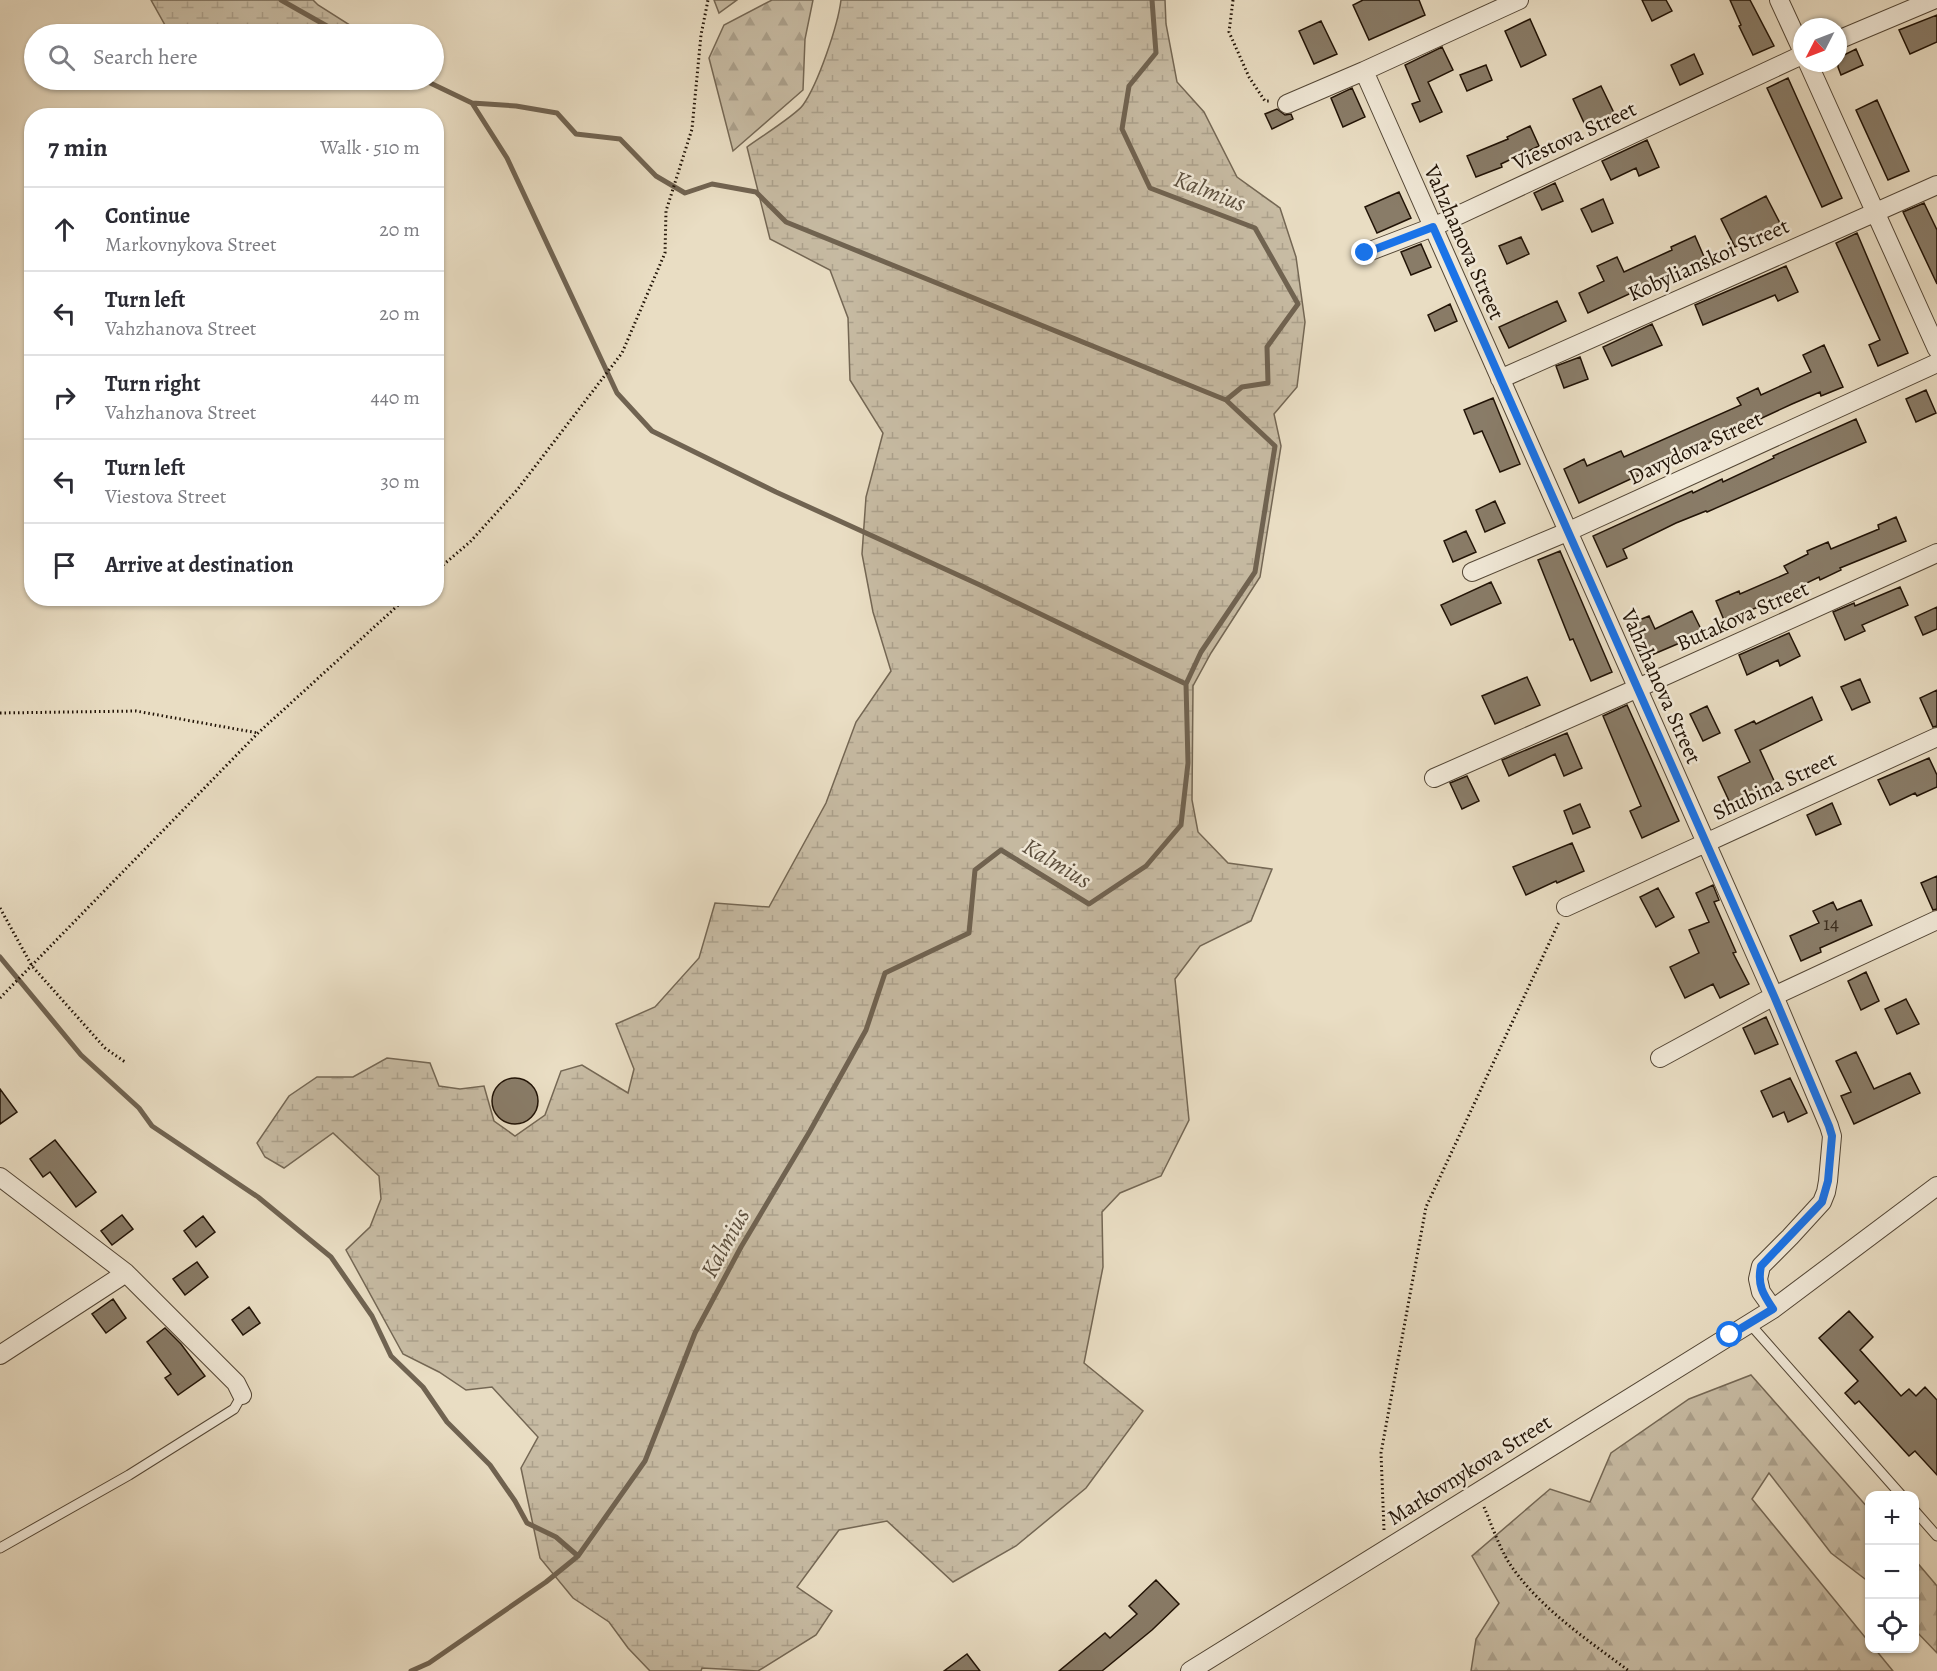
<!DOCTYPE html>
<html lang="en">
<head>
<meta charset="utf-8">
<style>
	:root { --surface:#fff; --page:#f2f2f3; --text:#2b2b33; --muted:#7c7c81; --line:#e1e1e2 }
	body { margin:0; font-family:Alegreya,serif; background:var(--page); color:var(--text) }
	.controls { position:absolute; right:18px; bottom:18px; display:grid; overflow:hidden; border-radius:12px; box-shadow:0 2px 4px #0004 }
	.controls button { width:54px; height:54px; display:grid; place-items:center; padding:0; border:0; border-bottom:2px solid var(--line); background:var(--surface); color:var(--text); font:30px sans-serif }
	.compass { position:absolute; left:1793px; top:18px; width:54px; height:54px; border-radius:50%; background:var(--surface); box-shadow:0 2px 4px #0004; rotate:228deg }
	.stop { position:absolute; width:18px; height:18px; margin:-14px; border:4px solid #1a73e8; border-radius:50%; background:#fff }
	.stop.end { background:#1a73e8; border-color:#fff; box-shadow:0 2px 6px #0008 }
	.list { margin:0; padding:0; list-style:none }
	h2 { display:flex; justify-content:space-between; align-items:center; height:78px; margin:0; padding:0 24px; font-size:26px }
	h2 small { font-size:20px; font-weight:400; color:var(--muted) }
	.list li { display:grid; grid-template-columns:39px 1fr auto; gap:18px; align-items:center; box-sizing:border-box; height:84px; padding:0 24px; border-top:2px solid var(--line) }
	.list b { display:block; font-size:22px; white-space:nowrap }
	.list p { margin:0; font-size:20px; white-space:nowrap; color:var(--muted) }
	.list em { font-size:20px; font-style:normal; color:var(--muted) }
	.icon { flex:none; width:33px; height:33px; fill:none; stroke:currentColor; stroke-width:2; stroke-linecap:round; stroke-linejoin:round }
	.map { position:relative; flex:none; width:1937px; height:1671px; overflow:hidden }
	.search { position:absolute; background:var(--surface); box-shadow:0 2px 4px #0004; left:24px; top:24px; width:420px; height:66px; display:flex; align-items:center; gap:15px; box-sizing:border-box; padding:0 21px; border-radius:33px; color:var(--muted); font-size:22px }
	.panel { position:absolute; background:var(--surface); box-shadow:0 2px 4px #0004; left:24px; top:108px; width:420px; height:498px; border-radius:24px }
	.map>svg:first-child { display:block }
</style>
</head>
<body>
<div class="map">
<svg width="1937" height="1671" viewBox="0 0 1937 1671">
	<defs>
		<pattern id="forest-firs" width="22" height="20" patternUnits="userSpaceOnUse" patternTransform="scale(1.5)"><rect width="22" height="20" fill="#c7bba3"/><path d="M5 1l3.5 6h-7zM16 11l3.5 6h-7z" fill="#aba08b"/></pattern>
		<pattern id="wetland-marsh" width="20" height="14" patternUnits="userSpaceOnUse" patternTransform="scale(1.5)"><rect width="20" height="14" fill="#c7bba3"/><path d="M1 5h8M5 5V1M11 12h8M15 12V8" fill="none" stroke="#aba08b"/></pattern>
	</defs>
	<rect width="100%" height="100%" fill="#e9ddc3"/>
	<filter id="stains"><feTurbulence type="fractalNoise" baseFrequency=".00333" numOctaves="4"/><feColorMatrix values="0 0 0 0 .2 0 0 0 0 .09 0 0 0 0 .02 0 0 0 .5 -.17"/></filter>
	<radialGradient id="worn" r=".72"><stop offset=".6" stop-color="#630" stop-opacity="0"/><stop offset="1" stop-color="#630" stop-opacity=".3"/></radialGradient>
	<path fill="url(#forest-firs)" stroke="#746754" stroke-width="1.5" d="M714,0H737L719,13Z
		M772,0H813L805,39L803,90L733,151L709,58L724,25Z
		M1751,1375L1869,1509V1582L1831,1553L1769,1473L1752,1499L1869,1642L1870,1648L1875,1649L1893,1671H1471L1476,1639L1499,1603L1472,1556L1550,1489L1590,1502L1611,1453L1689,1399Z
		M1915,1560L1937,1586V1653L1915,1630Z"/>
	<path fill="url(#wetland-marsh)" stroke="#746754" stroke-width="1.5" d="M151,0H313L318,5L364,34H316L303,28L258,34H170Z
		M841,0H1165L1166,24L1177,82L1204,112L1237,177L1280,208L1296,257L1305,322L1297,387L1274,414L1281,446L1260,577L1211,653L1193,686L1192,800L1198,832L1228,863L1272,869L1251,921L1200,946L1175,979L1189,1120L1161,1176L1120,1193L1102,1212L1103,1267L1084,1363L1143,1411L1086,1488L1016,1546L953,1582L887,1521L839,1530L797,1587L832,1611L816,1635L758,1671L702,1668L701,1671H650L628,1648L609,1622L573,1598L540,1558L521,1468L538,1437L492,1387L466,1390L439,1372L403,1354L346,1250L370,1227L381,1199L379,1176L333,1133L284,1168L265,1157L257,1143L289,1096L317,1077H353L387,1058L430,1063L439,1086L460,1089L484,1086L494,1121L515,1136L545,1115L561,1071L582,1065L628,1093L634,1069L616,1024L655,1007L699,958L715,903L769,907L826,803L856,722L891,671L873,612L862,554L866,497L883,433L850,380L848,318L830,270L770,239L747,147C759,138 796,115 803,105C818,84 838,25 841,0Z"/>
	<g fill="none" stroke-linecap="round" stroke-linejoin="round">
		<path stroke="#706351" stroke-width="5" d="M281,0L341,34
			M424,80L472,103L507,158L617,393L652,431L776,492L980,585L1186,684
			M472,103L516,106L557,113L576,134L620,139L656,176L685,193L712,184L756,192L786,222L1226,400
			M0,957L81,1055L139,1108L152,1126L258,1197L331,1257L372,1316L391,1356L423,1387L447,1422L490,1465L515,1501L527,1523L556,1537L578,1556
			M411,1671L429,1663L546,1582L578,1556L645,1461L695,1333L741,1247L810,1131L866,1030L885,973L969,933L975,870L1001,850L1089,904L1146,866L1181,825L1188,763L1186,684L1201,652L1255,572L1275,446L1226,400L1242,387L1268,383L1267,347L1298,304L1255,228L1150,188L1122,129L1129,86L1156,53L1152,0"/>
	</g>
	<path fill="#897c68" stroke="#211306" stroke-width="1.5" d="M1363,0H1419L1425,15L1369,40L1353,5Z
		M1642,0H1666L1672,11L1652,21Z
		M1730,0H1750L1774,46L1753,55L1739,26L1741,25Z
		M1937,15V42L1910,54L1899,30Z
		M1530,19L1546,55L1521,67L1505,31Z
		M1321,21L1337,54L1314,64L1299,31Z
		M1442,47L1453,70L1428,82L1442,112L1420,122L1412,104L1420,101L1405,65Z
		M1856,49L1863,65L1841,75L1838,67V58Z
		M1694,54L1703,74L1680,85L1671,65Z
		M1486,65L1492,80L1467,91L1460,75Z
		M1788,78L1842,198L1822,207L1767,88Z
		M1601,86L1614,113L1586,127L1573,99Z
		M1352,88L1365,117L1343,127L1331,98Z
		M1877,100L1909,171L1888,180L1856,110Z
		M1277,109L1285,115L1291,114L1293,119L1272,129L1265,114Z
		M1530,126L1539,146L1501,164L1502,167L1476,177L1467,156L1508,139L1507,137Z
		M1647,140L1659,167L1639,176L1636,168L1611,180L1602,161Z
		M1555,183L1563,201L1542,210L1534,193Z
		M1399,192L1411,218L1377,233L1365,207Z
		M1766,196L1782,227L1758,239L1757,236L1735,247L1721,219Z
		M1603,199L1613,223L1592,232L1581,209Z
		M1924,203L1937,230V284L1903,212Z
		M1857,233L1908,353L1878,366L1869,345L1880,340L1836,243Z
		M1695,236L1705,259L1588,313L1579,293L1604,281L1597,266L1617,257L1624,272L1672,250L1671,247Z
		M1521,237L1529,254L1507,264L1499,246Z
		M1421,244L1431,267L1411,275L1401,252Z
		M1786,266L1798,292L1778,301L1775,295L1703,325L1695,305Z
		M1557,301L1566,321L1509,348L1499,327Z
		M1450,304L1457,321L1435,331L1428,315Z
		M1652,324L1662,345L1612,366L1603,347Z
		M1824,345L1843,387L1821,396L1820,392L1792,404L1579,503L1564,469L1584,459L1587,466L1621,451L1624,457L1741,405L1737,398L1758,388L1761,395L1811,372L1803,355Z
		M1580,357L1588,379L1564,388L1556,366Z
		M1926,390L1936,413L1916,422L1906,399Z
		M1493,398L1520,464L1500,472L1482,431L1474,434L1464,410Z
		M1856,419L1866,442L1707,512L1706,511L1676,523L1623,549L1627,558L1607,567L1593,536L1692,491L1693,493L1722,479L1723,482L1774,458L1773,456Z
		M1495,501L1505,523L1485,532L1476,510Z
		M1896,517L1906,541L1840,568L1841,570L1820,580L1819,577L1776,598L1777,600L1724,620L1716,601L1739,591L1740,594L1788,573L1784,566L1808,554L1807,551L1828,542L1831,549L1879,529L1878,525Z
		M1466,531L1476,552L1453,562L1444,541Z
		M1560,551L1612,672L1591,681L1573,639L1570,640L1538,560Z
		M1491,582L1501,603L1451,625L1441,605Z
		M1900,587L1908,605L1862,625L1865,631L1845,640L1833,612L1854,603L1855,606Z
		M1937,607V629L1923,635L1915,617Z
		M1692,611L1703,633L1647,657L1632,623L1649,616L1655,629Z
		M1789,633L1800,656L1780,666L1778,660L1747,675L1739,655Z
		M1527,677L1540,705L1495,724L1482,696Z
		M1860,679L1870,702L1852,710L1841,687Z
		M1937,690V726L1933,727L1920,698Z
		M1812,697L1822,720L1760,750L1776,785L1731,805L1718,777L1750,762L1735,730L1754,721L1756,724Z
		M1627,705L1679,821L1642,838L1630,811L1641,806L1603,716Z
		M1707,706L1720,733L1703,741L1690,714Z
		M1567,733L1582,768L1564,776L1555,754L1509,776L1502,760Z
		M1929,758L1937,775V787L1917,796L1915,793L1890,805L1878,780Z
		M1467,776L1479,801L1462,809L1450,783Z
		M1832,803L1841,824L1816,835L1807,815Z
		M1580,804L1590,827L1573,834L1564,811Z
		M1572,843L1584,871L1557,883L1556,881L1526,895L1513,867Z
		M1937,876V909L1933,910L1921,883Z
		M1713,885L1719,900L1714,902L1736,952L1733,953L1749,984L1720,998L1713,984L1685,998L1670,967L1699,953L1689,930L1709,922L1696,893Z
		M1658,888L1674,917L1656,927L1640,897Z
		M1861,900L1872,925L1820,948L1821,952L1801,961L1790,936L1819,923L1813,911L1833,902L1837,910Z
		M1866,972L1879,1001L1861,1010L1848,981Z
		M1906,999L1919,1024L1897,1034L1885,1009Z
		M1766,1017L1778,1044L1755,1054L1743,1028Z
		M1856,1052L1874,1089L1910,1073L1920,1093L1854,1124L1841,1096L1851,1092L1836,1061Z
		M492 1101a23 23 0 1 1 46 0a23 23 0 1 1-46 0Z
		M1790,1078L1807,1113L1788,1122L1784,1112L1773,1117L1761,1091Z
		M0,1089L17,1112L0,1124Z
		M55,1140L96,1192L76,1207L50,1172L43,1177L30,1159Z
		M122,1215L133,1229L112,1245L101,1231Z
		M203,1216L215,1232L196,1247L184,1231Z
		M197,1262L208,1277L185,1295L173,1279Z
		M113,1299L126,1318L106,1333L92,1314Z
		M249,1307L260,1323L243,1335L232,1320Z
		M1849,1311L1873,1337L1860,1350L1901,1396L1909,1389L1916,1396L1925,1387L1937,1400V1475L1915,1451L1909,1456L1859,1401L1855,1404L1845,1393L1858,1381L1819,1338Z
		M165,1328L181,1344L205,1376L178,1395L165,1378L171,1374L147,1342Z
		M1156,1580L1179,1604L1152,1630L1102,1671H1059L1105,1633L1110,1638L1137,1614L1129,1606Z
		M967,1654L980,1671H944Z"/>
	<g fill="none" stroke-linecap="round" stroke-linejoin="round">
		<defs>
			<path id="lane" d="M1750,1324L1902,1496
				M1914,1510L1937,1536
				M0,1548L129,1475L234,1409L242,1395"/>
			<path id="street" d="M1779,0L1802,50
				M1838,40L1933,0
				M1808,63L1937,349
				M1364,71L1774,996L1829,1126L1832,1136L1828,1181L1826,1192L1822,1202L1790,1237L1761,1266L1758,1279L1761,1292L1773,1309
				M1287,104L1364,71L1519,0
				M1365,253L1433,227L1802,55
				M1500,379L1937,185
				M1472,572L1567,532L1937,363
				M1434,778L1638,688L1937,553
				M1566,907L1937,737
				M1660,1058L1774,996L1937,920
				M0,1177L126,1273L236,1383L242,1395
				M0,1355L126,1273
				M1190,1671L1773,1309L1937,1186"/>
		</defs>
		<use href="#lane" stroke="#534635" stroke-width="11"/>
		<use href="#street" stroke="#534635" stroke-width="20"/>
		<path stroke="#211306" stroke-width="3" stroke-dasharray="1.5 3" stroke-linecap="butt" d="M1233,0L1229,32L1249,77L1265,101H1270
			M436,571L470,542L517,490L622,353L665,253L666,211L692,129L701,35L708,0
			M0,713L136,711L258,733
			M0,908L32,966L105,1048L125,1062
			M0,998L258,733L406,598
			M1484,1507C1493,1528 1501,1553 1514,1570C1544,1611 1589,1641 1629,1671
			M1384,1530L1381,1453L1426,1207L1559,922"/>
		<use href="#lane" stroke="#f1e9d8" stroke-width="9"/>
		<use href="#street" stroke="#f1e9d8" stroke-width="18"/>
	</g>
	<g fill="none" stroke-linecap="round" stroke-linejoin="round">
		<path stroke="#1a73e8" stroke-width="8" d="M1365,253L1433,227L1774,996L1829,1126L1832,1136L1828,1181L1822,1202L1761,1266C1757,1285 1763,1294 1773,1309L1730,1335"/>
	</g>
	<g text-anchor="middle" stroke-width="5" stroke-linejoin="round" paint-order="stroke">
		<g font-size="20" fill="#3b2d1e">
			<text x="1831" y="930">14</text>
		</g>
		<g font-size="22" fill="#211306" stroke="#f1e9d8">
			<text transform="translate(1574 135) rotate(-25)" y="8">Viestova Street</text>
			<text transform="translate(1465 242) rotate(66)" y="8">Vahzhanova Street</text>
			<text transform="translate(1708 259) rotate(-24)" y="8">Kobylianskoi Street</text>
			<text transform="translate(1695 447) rotate(-25)" y="8">Davydova Street</text>
			<text transform="translate(1742 615) rotate(-24)" y="8">Butakova Street</text>
			<text transform="translate(1662 686) rotate(66)" y="8">Vahzhanova Street</text>
			<text transform="translate(1774 785) rotate(-25)" y="8">Shubina Street</text>
			<text transform="translate(1469 1469) rotate(-32)" y="8">Markovnykova Street</text>
		</g>
		<g font-size="24" font-style="italic" fill="#5c4f3e" stroke="#f1e9d8">
			<text transform="translate(1210 191) rotate(21)" y="8">Kalmius</text>
			<text transform="translate(1057 863) rotate(31)" y="8">Kalmius</text>
			<text transform="translate(725 1243) rotate(-61)" y="8">Kalmius</text>
		</g>
	</g>
	<rect width="100%" height="100%" filter="url(#stains)"/>
	<rect width="100%" height="100%" fill="url(#worn)"/>
</svg>
<div class="controls">
<button>+</button>
<button>−</button>
<button><svg class="icon" aria-label="locate" viewBox="0 0 24 24"><circle cx="12" cy="12" r="6"/><path d="M12 2v4M12 18v4M2 12h4M18 12h4"/></svg></button>
</div>
<svg class="compass" viewBox="-18 -18 36 36"><path d="M0-13l5 13h-10z" fill="#e53935"/><path d="M0 13l5-13h-10z" fill="#7c7c81"/></svg>
<div class="stop" style="left:1730px;top:1335px"></div>
<div class="stop end" style="left:1365px;top:253px"></div>
<div class="search"><svg class="icon" aria-label="search" viewBox="0 0 24 24"><circle cx="10" cy="10" r="6"/><path d="M15 15l6 6"/></svg>Search here</div>
<section class="panel">
<h2>7 min<small>Walk · 510 m</small></h2>
<ul class="list">
<li><svg class="icon" aria-label="ahead" viewBox="0 0 24 24"><path d="M12 20V5M6 11l6-6 6 6"/></svg><div><b>Continue</b><p>Markovnykova Street</p></div><em>20 m</em></li>
<li><svg class="icon" aria-label="left" viewBox="0 0 24 24"><path d="M17 20v-9H6M10 6l-5 5 5 5"/></svg><div><b>Turn left</b><p>Vahzhanova Street</p></div><em>20 m</em></li>
<li><svg class="icon" aria-label="right" viewBox="0 0 24 24"><path d="M7 20v-9h11M14 6l5 5-5 5"/></svg><div><b>Turn right</b><p>Vahzhanova Street</p></div><em>440 m</em></li>
<li><svg class="icon" aria-label="left" viewBox="0 0 24 24"><path d="M17 20v-9H6M10 6l-5 5 5 5"/></svg><div><b>Turn left</b><p>Viestova Street</p></div><em>30 m</em></li>
<li><svg class="icon" aria-label="arrive" viewBox="0 0 24 24"><path d="M6 21V4h12l-3 4 3 4H6"/></svg><div><b>Arrive at destination</b></div></li>
</ul>
</section>
</div>
</body>
</html>
